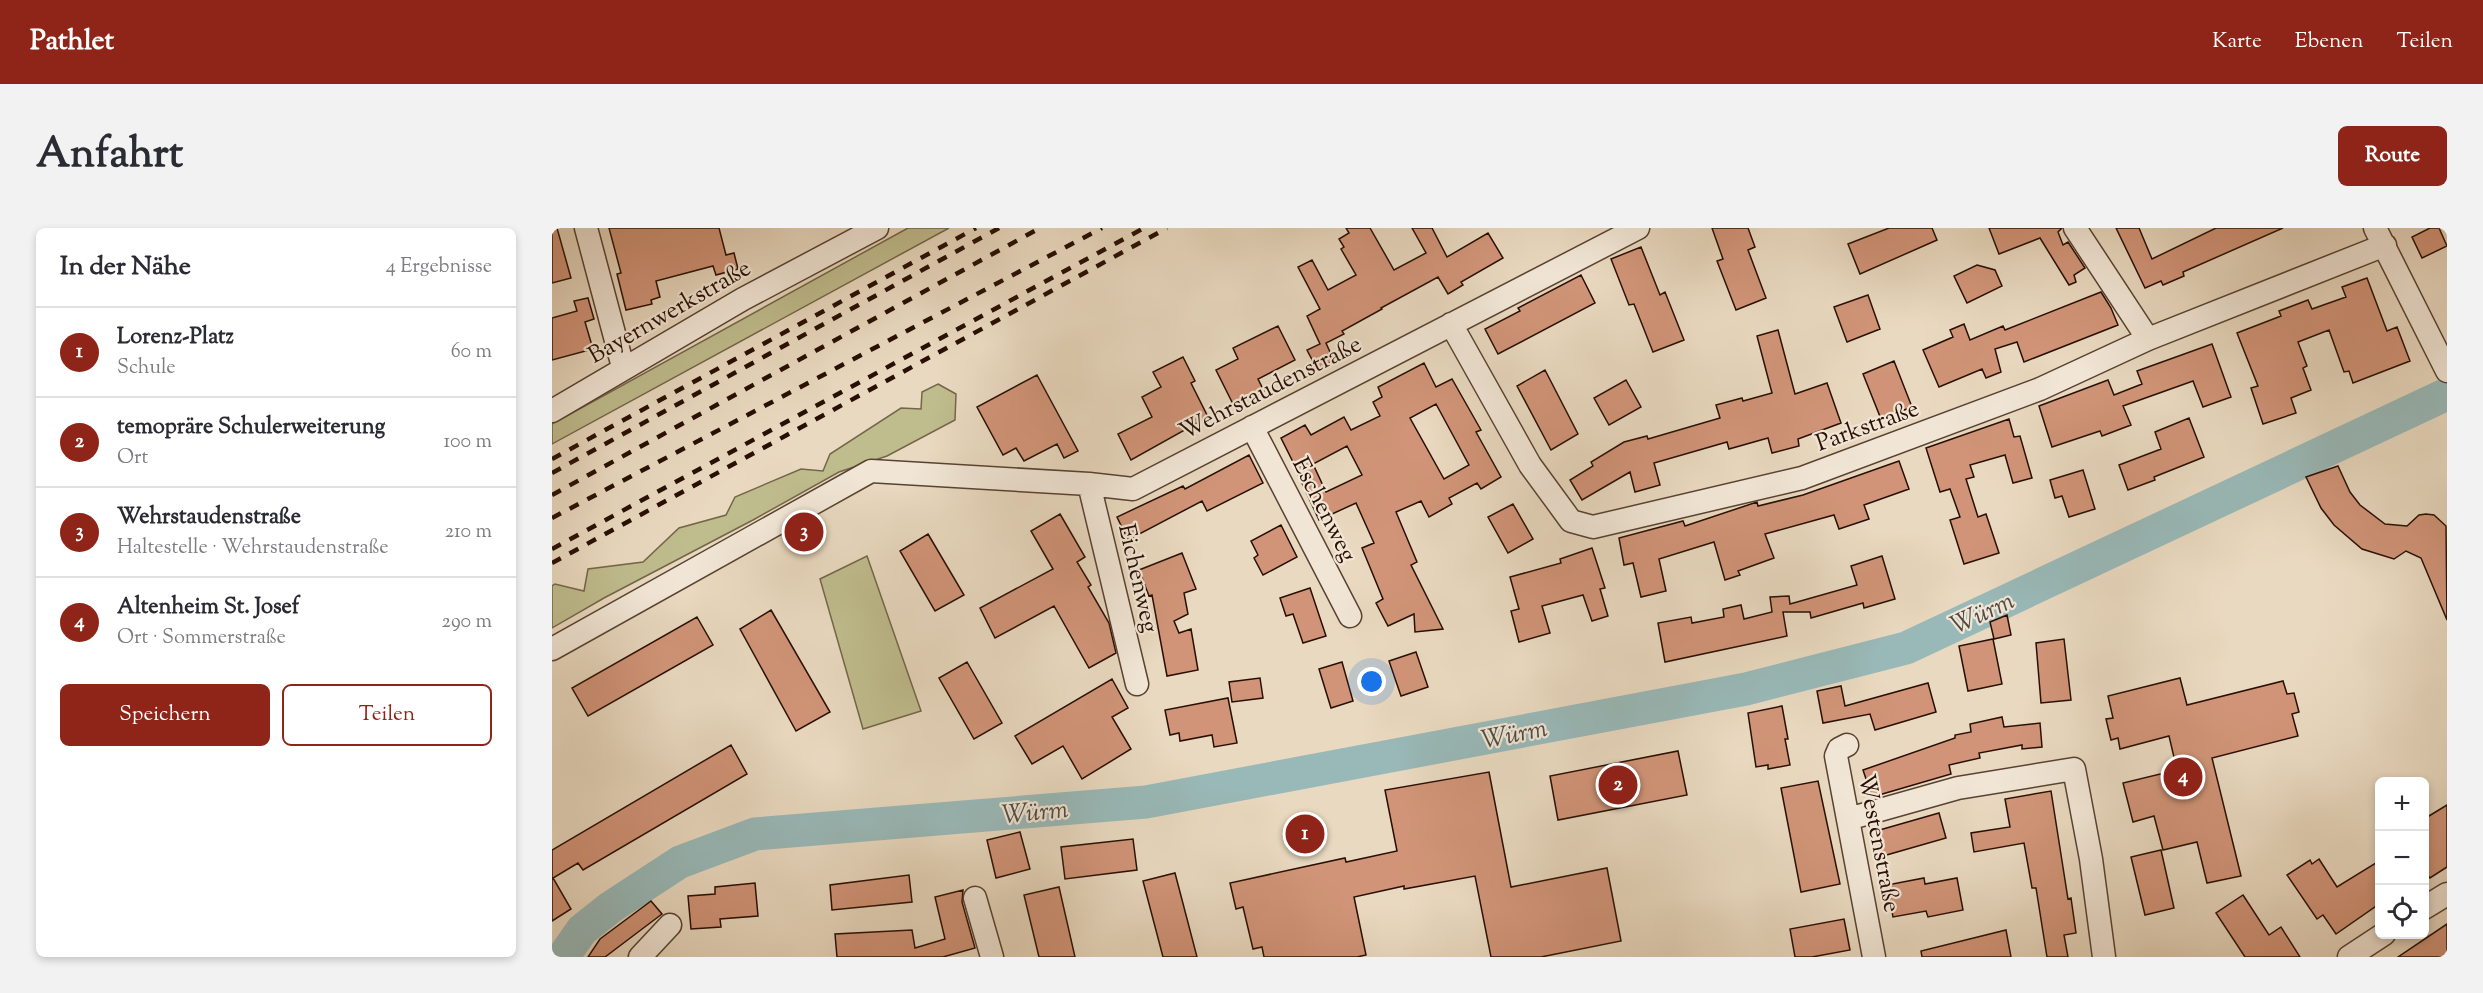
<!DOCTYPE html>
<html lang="de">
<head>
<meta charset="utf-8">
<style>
	:root { --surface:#fff; --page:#f2f2f3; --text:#2b2b33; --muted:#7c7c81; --line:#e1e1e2; --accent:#8f2418 }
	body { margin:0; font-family:"Sorts Mill Goudy",serif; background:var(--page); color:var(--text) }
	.controls { position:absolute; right:18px; bottom:18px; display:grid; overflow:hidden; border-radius:9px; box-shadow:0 3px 9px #0003 }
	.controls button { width:54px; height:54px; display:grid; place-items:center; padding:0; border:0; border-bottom:2px solid var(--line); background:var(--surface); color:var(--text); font:30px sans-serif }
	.you { position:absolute; left:820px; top:454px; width:21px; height:21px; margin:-15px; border:4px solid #fff; border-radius:50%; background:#1a73e8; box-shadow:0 0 0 9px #1a73e833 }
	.badge { display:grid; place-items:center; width:39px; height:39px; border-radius:50%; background:var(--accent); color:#fff; font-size:20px; font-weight:700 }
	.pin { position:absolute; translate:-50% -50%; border:3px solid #fff; box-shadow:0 2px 6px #0006 }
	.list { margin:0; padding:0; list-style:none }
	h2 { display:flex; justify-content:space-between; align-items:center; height:78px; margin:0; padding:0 24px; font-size:26px }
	h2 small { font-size:20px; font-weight:400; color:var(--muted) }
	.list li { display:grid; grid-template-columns:39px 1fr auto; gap:18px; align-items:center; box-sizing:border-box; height:90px; padding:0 24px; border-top:2px solid var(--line) }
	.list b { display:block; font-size:22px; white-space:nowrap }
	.list p { margin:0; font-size:20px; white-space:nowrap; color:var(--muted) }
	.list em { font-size:20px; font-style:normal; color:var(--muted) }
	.actions { display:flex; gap:12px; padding:18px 24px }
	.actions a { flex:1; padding:14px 0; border:2px solid var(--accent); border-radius:9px; text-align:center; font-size:21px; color:var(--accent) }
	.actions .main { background:var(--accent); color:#fff }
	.icon { flex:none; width:33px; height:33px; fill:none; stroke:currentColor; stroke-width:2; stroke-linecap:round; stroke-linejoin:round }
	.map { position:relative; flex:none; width:1895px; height:729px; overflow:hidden; border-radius:9px }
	header { display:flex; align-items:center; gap:36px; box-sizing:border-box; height:84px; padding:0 30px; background:var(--accent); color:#fff }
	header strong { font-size:28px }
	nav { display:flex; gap:33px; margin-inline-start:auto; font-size:21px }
	.intro { display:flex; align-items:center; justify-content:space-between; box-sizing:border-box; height:144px; padding:0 36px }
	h1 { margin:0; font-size:42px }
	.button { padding:15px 27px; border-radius:9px; background:var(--accent); color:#fff; font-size:21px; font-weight:700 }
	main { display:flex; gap:36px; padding:0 36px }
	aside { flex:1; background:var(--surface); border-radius:9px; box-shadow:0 3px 9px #0003 }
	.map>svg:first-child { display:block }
</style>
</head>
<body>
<header>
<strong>Pathlet</strong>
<nav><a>Karte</a><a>Ebenen</a><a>Teilen</a></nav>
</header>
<div class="intro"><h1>Anfahrt</h1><a class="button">Route</a></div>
<main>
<aside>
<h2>In der Nähe<small>4 Ergebnisse</small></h2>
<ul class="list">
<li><span class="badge">1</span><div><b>Lorenz-Platz</b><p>Schule</p></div><em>60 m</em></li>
<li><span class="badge">2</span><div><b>temopräre Schulerweiterung</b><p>Ort</p></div><em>100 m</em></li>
<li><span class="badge">3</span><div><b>Wehrstaudenstraße</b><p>Haltestelle · Wehrstaudenstraße</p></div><em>210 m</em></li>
<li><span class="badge">4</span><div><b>Altenheim St. Josef</b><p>Ort · Sommerstraße</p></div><em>290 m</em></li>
</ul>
<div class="actions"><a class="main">Speichern</a><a>Teilen</a></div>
</aside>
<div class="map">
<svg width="1895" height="729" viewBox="0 0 1895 729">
	<rect width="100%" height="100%" fill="#e9d9c0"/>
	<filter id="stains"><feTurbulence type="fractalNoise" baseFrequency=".00333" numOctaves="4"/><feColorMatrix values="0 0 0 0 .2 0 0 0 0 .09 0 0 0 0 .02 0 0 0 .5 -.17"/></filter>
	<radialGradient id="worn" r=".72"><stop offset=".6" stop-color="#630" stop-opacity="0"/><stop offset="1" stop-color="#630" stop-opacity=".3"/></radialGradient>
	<path fill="#bfbc8d" stroke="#746648" stroke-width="1.5" d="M356,0H397L0,216V196Z
		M386,156L404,166L403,192L335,228L287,244L201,292L52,370L0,400V358L3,356L32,363L36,341L91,334L127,300L174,287L183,269L249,241L271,243L278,226L349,180L369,181L370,164Z
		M315,328L369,483L311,501L268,351Z"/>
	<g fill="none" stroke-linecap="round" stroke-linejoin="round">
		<path stroke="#99b9b8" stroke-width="33" d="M11,729L30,702L59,679L128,634L203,606L594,574L1194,461L1354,420L1895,166"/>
	</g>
	<path fill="#d19478" stroke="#280f03" stroke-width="1.5" fill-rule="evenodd" d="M0,0H5L19,50L0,55Z
		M57,0H167L174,27L182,25L186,41L164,47L161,38L104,53L108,69L99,72L100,76L74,82L65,46L69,45Z
		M794,0H818L842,42L874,25L860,0H880L895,29L936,5L951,30L909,54L911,57L896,66L886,49L829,80L830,81L790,103L792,106L774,115L782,133L765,141L755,122L768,116L755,88L768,81L746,39L760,32L776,62L804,47L789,21L792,19L787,11L797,5Z
		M1160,0H1196L1203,19L1196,22L1214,70L1184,82L1165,33L1171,31Z
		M1337,0H1380L1385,12L1308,46L1296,16Z
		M1437,0H1510L1506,4L1511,17L1516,14L1533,40L1522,47L1524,54L1517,57L1488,10L1447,26Z
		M1564,0H1587L1600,31L1664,0H1731L1631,44L1632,48L1611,57L1609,53L1593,60Z
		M1878,0H1887L1895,18L1870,30L1860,9Z
		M1089,19L1108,67L1113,64L1132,112L1101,124L1082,76L1077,77L1059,31Z
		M1425,37L1443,42L1450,58L1415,75L1402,48Z
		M1029,47L1043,75L946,126L933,101L968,83L966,80Z
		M1815,50L1835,103L1845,99L1858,133L1801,155L1797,143L1792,144L1777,102L1746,114L1755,138L1751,140L1759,162L1739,170L1744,185L1711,196L1699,160L1706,158L1685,105L1729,88L1727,83L1756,72L1760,81L1794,69L1790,59Z
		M1549,64L1559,80L1566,97L1472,134L1465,114L1443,121L1449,144L1434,150L1430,141L1387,159L1371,122L1401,109L1398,102L1412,96L1418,112L1451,98L1453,102Z
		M1316,67L1328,101L1295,114L1282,79Z
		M36,70L42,91L33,94L41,121L0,132V90L25,83L22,73Z
		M726,98L743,132L706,151L712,163L682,178L664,142L686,131L681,120Z
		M1226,102L1243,166L1275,155L1289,195L1246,211L1247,218L1220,225L1216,210L1177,221L1175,214L1102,235L1108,257L1083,264L1078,244L1030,272L1018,252L1041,238L1039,234L1072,214L1095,208L1096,211L1168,190L1164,177L1190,170L1191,173L1220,165L1205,108Z
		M1660,116L1679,169L1651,179L1641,153L1571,178L1579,197L1550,208L1548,203L1500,219L1487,178L1556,152L1562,167L1590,156L1585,143Z
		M631,129L643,153L639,155L656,189L579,232L566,206L600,189L590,169L609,159L601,144Z
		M1342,133L1360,179L1329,191L1311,146Z
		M872,135L884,159L900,151L929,202L924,204L949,249L929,261L925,255L897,270L900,276L877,289L869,273L844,284L865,334L859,337L891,401L863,404L862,386L836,398L824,375L831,371L810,320L822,315L804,275L767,292L743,240H744L729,210L753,197L759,207L792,189L799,202L828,188L821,174L830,169L826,159ZM884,176L917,237L892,251L858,190ZM795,218L810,247L774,264L761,236Z
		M993,142L1026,206L999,222L965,158Z
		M485,147L526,223L512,230L505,216L472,233L464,220L451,227L425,179Z
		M1074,152L1089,179L1057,197L1042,170Z
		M1637,190L1652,229L1602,249L1603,252L1576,262L1567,237L1609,221L1603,204Z
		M1457,191L1462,209L1468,208L1480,250L1461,255L1453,227L1418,237L1422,249L1414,251L1426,289L1434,286L1447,325L1412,336L1398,292L1408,289L1398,261L1388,264L1374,220Z
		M697,227L711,255L655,283L650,273L576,312L565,289L631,258L633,261Z
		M1347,233L1357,261L1312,277L1317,291L1287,301L1282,287L1213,306L1222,330L1186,343L1188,347L1173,352L1162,314L1107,331L1114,363L1089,369L1081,335L1072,337L1067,310L1131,293L1133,298L1205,274L1206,278L1251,267Z
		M1786,238L1798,264L1808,277L1833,296L1855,298L1867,287L1874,286L1882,287L1894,298L1895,392L1869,330L1854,323L1842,331L1810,321L1782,297L1769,280L1754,249Z
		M1531,242L1543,281L1517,289L1510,268L1503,270L1498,252Z
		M961,276L981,311L956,325L936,289Z
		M508,286L533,329L525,334L539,357L536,359L557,395L564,425L537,440L502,378L443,410L428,380L501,341L479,303Z
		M729,297L745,329L711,347L702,330L706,327L699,313Z
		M376,306L412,367L383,383L348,323Z
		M1040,320L1053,360L1048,361L1056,388L1040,393L1031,367L990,378L998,405L967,414L959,383L967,381L958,349L1009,335L1008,331Z
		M630,325L644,361L632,365L636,386L622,393L627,405L639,401L646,442L615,448L600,367L597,368L587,342Z
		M1330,328L1343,371L1312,380L1311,375L1259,390L1258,384H1231L1235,408L1113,434L1106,395L1139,389L1140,395L1172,389L1171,381L1189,377L1192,391L1220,384L1218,369L1237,368L1238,376L1305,357L1299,338Z
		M758,360L774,408L751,415L741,386L734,388L728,370Z
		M219,382L278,484L244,503L188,401Z
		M1455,387L1459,407L1442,411L1438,394Z
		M145,389L161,417L36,488L20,460Z
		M1441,411L1450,456L1416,463L1407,418Z
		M1512,411L1519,472L1489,475L1484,415Z
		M864,424L876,459L849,468L837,433Z
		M415,434L450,495L422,511L387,450Z
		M790,434L801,473L779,480L767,441Z
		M708,450L711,470L680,474L677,454Z
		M1628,450L1635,477L1731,453L1735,466L1742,465L1747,484L1740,486L1746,508L1660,530L1689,648L1655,655L1645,614L1611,622L1602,588L1581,594L1571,555L1625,542L1617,508L1568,521L1566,510L1559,512L1554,491L1561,490L1556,468Z
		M560,451L576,480L560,489L579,521L530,551L511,518L480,536L463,508Z
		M1376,455L1384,484L1323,502L1318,486L1271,495L1265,463L1289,458L1293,478Z
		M676,470L685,515L662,519L660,507L628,513L627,505L618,507L613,482Z
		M1230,478L1236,511H1233L1238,537L1216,541V537L1204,539L1196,485Z
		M1450,489L1452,499L1488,495L1490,519L1470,521V517L1427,525L1428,530L1397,537L1399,546L1320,569L1311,542L1403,510V507L1419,504L1418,496Z
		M179,517L195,546L31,642L26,635L1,650L19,681L0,693V622Z
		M1126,523L1135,567L1006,592L998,548Z
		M937,544L959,659L1055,640L1069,713L989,729H939L923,648L852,661V658L802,669L814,727L805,729H712L710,719L701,721L691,679L684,681L678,655L793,630L794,634L845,623L833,562Z
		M1266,553L1288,656L1249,664L1229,560Z
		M1499,563L1516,671L1519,670L1524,705L1512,707L1516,729H1495L1484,660H1480L1472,615L1422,624L1419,605L1458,599L1453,571Z
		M1895,577V639L1878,650L1872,642V591Z
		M1387,585L1394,610L1331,628L1324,603Z
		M468,604L478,641L444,650L435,612Z
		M581,611L585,642L513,651L509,619Z
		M1609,622L1622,680L1593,687L1579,629Z
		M1767,631L1785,659L1827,633V676L1784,706L1771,687L1765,691L1735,647L1758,632L1760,636Z
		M623,645L645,729H611L591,653Z
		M357,647L360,674L280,682L278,657Z
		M1372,650L1373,656L1405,650L1411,682L1376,689L1374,683L1341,689L1335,657Z
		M203,655L206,688L168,691L169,699L139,701L136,668L163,666V659Z
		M507,659L523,729H487L472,667Z
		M411,662L410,674L423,720L391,729H285L283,706L360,702L363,720L393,711L383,669Z
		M1691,667L1717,707L1729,699L1748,729H1693L1664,685Z
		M99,673L110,686L53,729H36L48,711Z
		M1292,691L1298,722L1260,729H1243L1238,701Z
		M1895,696V729H1846Z
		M1454,702L1459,729H1370L1369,723Z"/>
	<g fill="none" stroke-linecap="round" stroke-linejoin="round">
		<defs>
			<path id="street" d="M34,0L71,139
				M1523,0L1596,111
				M1823,0L1895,143
				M899,96L978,237L1019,293L1041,299L1250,250L1488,161L1596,111L1833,17
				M0,183L191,71L325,0
				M700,199L798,388
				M537,256L585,456
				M0,421L319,243L537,256L581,261L1086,0
				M1295,517L1287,521L1284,528L1322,729
				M1296,591L1406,560L1522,541L1539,631L1552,729
				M423,670L440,729
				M1872,680L1895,666
				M88,729L118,697
				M1797,729L1832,706"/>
		</defs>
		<use href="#street" stroke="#584232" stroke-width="25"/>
		<use href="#street" stroke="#f1e6d6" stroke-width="22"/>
		<path stroke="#280f03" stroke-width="4.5" stroke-dasharray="10 10" stroke-linecap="butt" d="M0,231L424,0
			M0,245L447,0
			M0,267L488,0
			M0,290L550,0
			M0,321L592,0
			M0,335L615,0"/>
	</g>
	<g text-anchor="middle" stroke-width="4.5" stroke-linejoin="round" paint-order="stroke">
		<g font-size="24" fill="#280f03" stroke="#f1e6d6">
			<text transform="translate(117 83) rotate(-30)" y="8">Bayernwerkstraße</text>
			<text transform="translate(718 159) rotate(-27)" y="8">Wehrstaudenstraße</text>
			<text transform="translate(1315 197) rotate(-20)" y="8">Parkstraße</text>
			<text transform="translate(773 281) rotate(63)" y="8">Eschenweg</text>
			<text transform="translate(587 350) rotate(77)" y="8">Eichenweg</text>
			<text transform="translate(1328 615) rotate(79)" y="8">Westenstraße</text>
		</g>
		<g font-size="26" font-style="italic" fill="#504a42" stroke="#f1e6d6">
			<text transform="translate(1430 384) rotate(-25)" y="9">Würm</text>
			<text transform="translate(962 505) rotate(-11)" y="9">Würm</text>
			<text transform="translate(483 583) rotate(-5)" y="9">Würm</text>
		</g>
	</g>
	<rect width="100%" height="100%" filter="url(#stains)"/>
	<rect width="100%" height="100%" fill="url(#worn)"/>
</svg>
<div class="controls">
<button>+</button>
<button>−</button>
<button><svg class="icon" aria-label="locate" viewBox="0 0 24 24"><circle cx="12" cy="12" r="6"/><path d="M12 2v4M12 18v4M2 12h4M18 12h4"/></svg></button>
</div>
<div class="you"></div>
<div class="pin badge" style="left:753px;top:606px">1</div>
<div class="pin badge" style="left:1066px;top:557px">2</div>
<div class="pin badge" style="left:252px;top:304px">3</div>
<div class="pin badge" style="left:1631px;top:549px">4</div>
</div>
</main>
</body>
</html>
